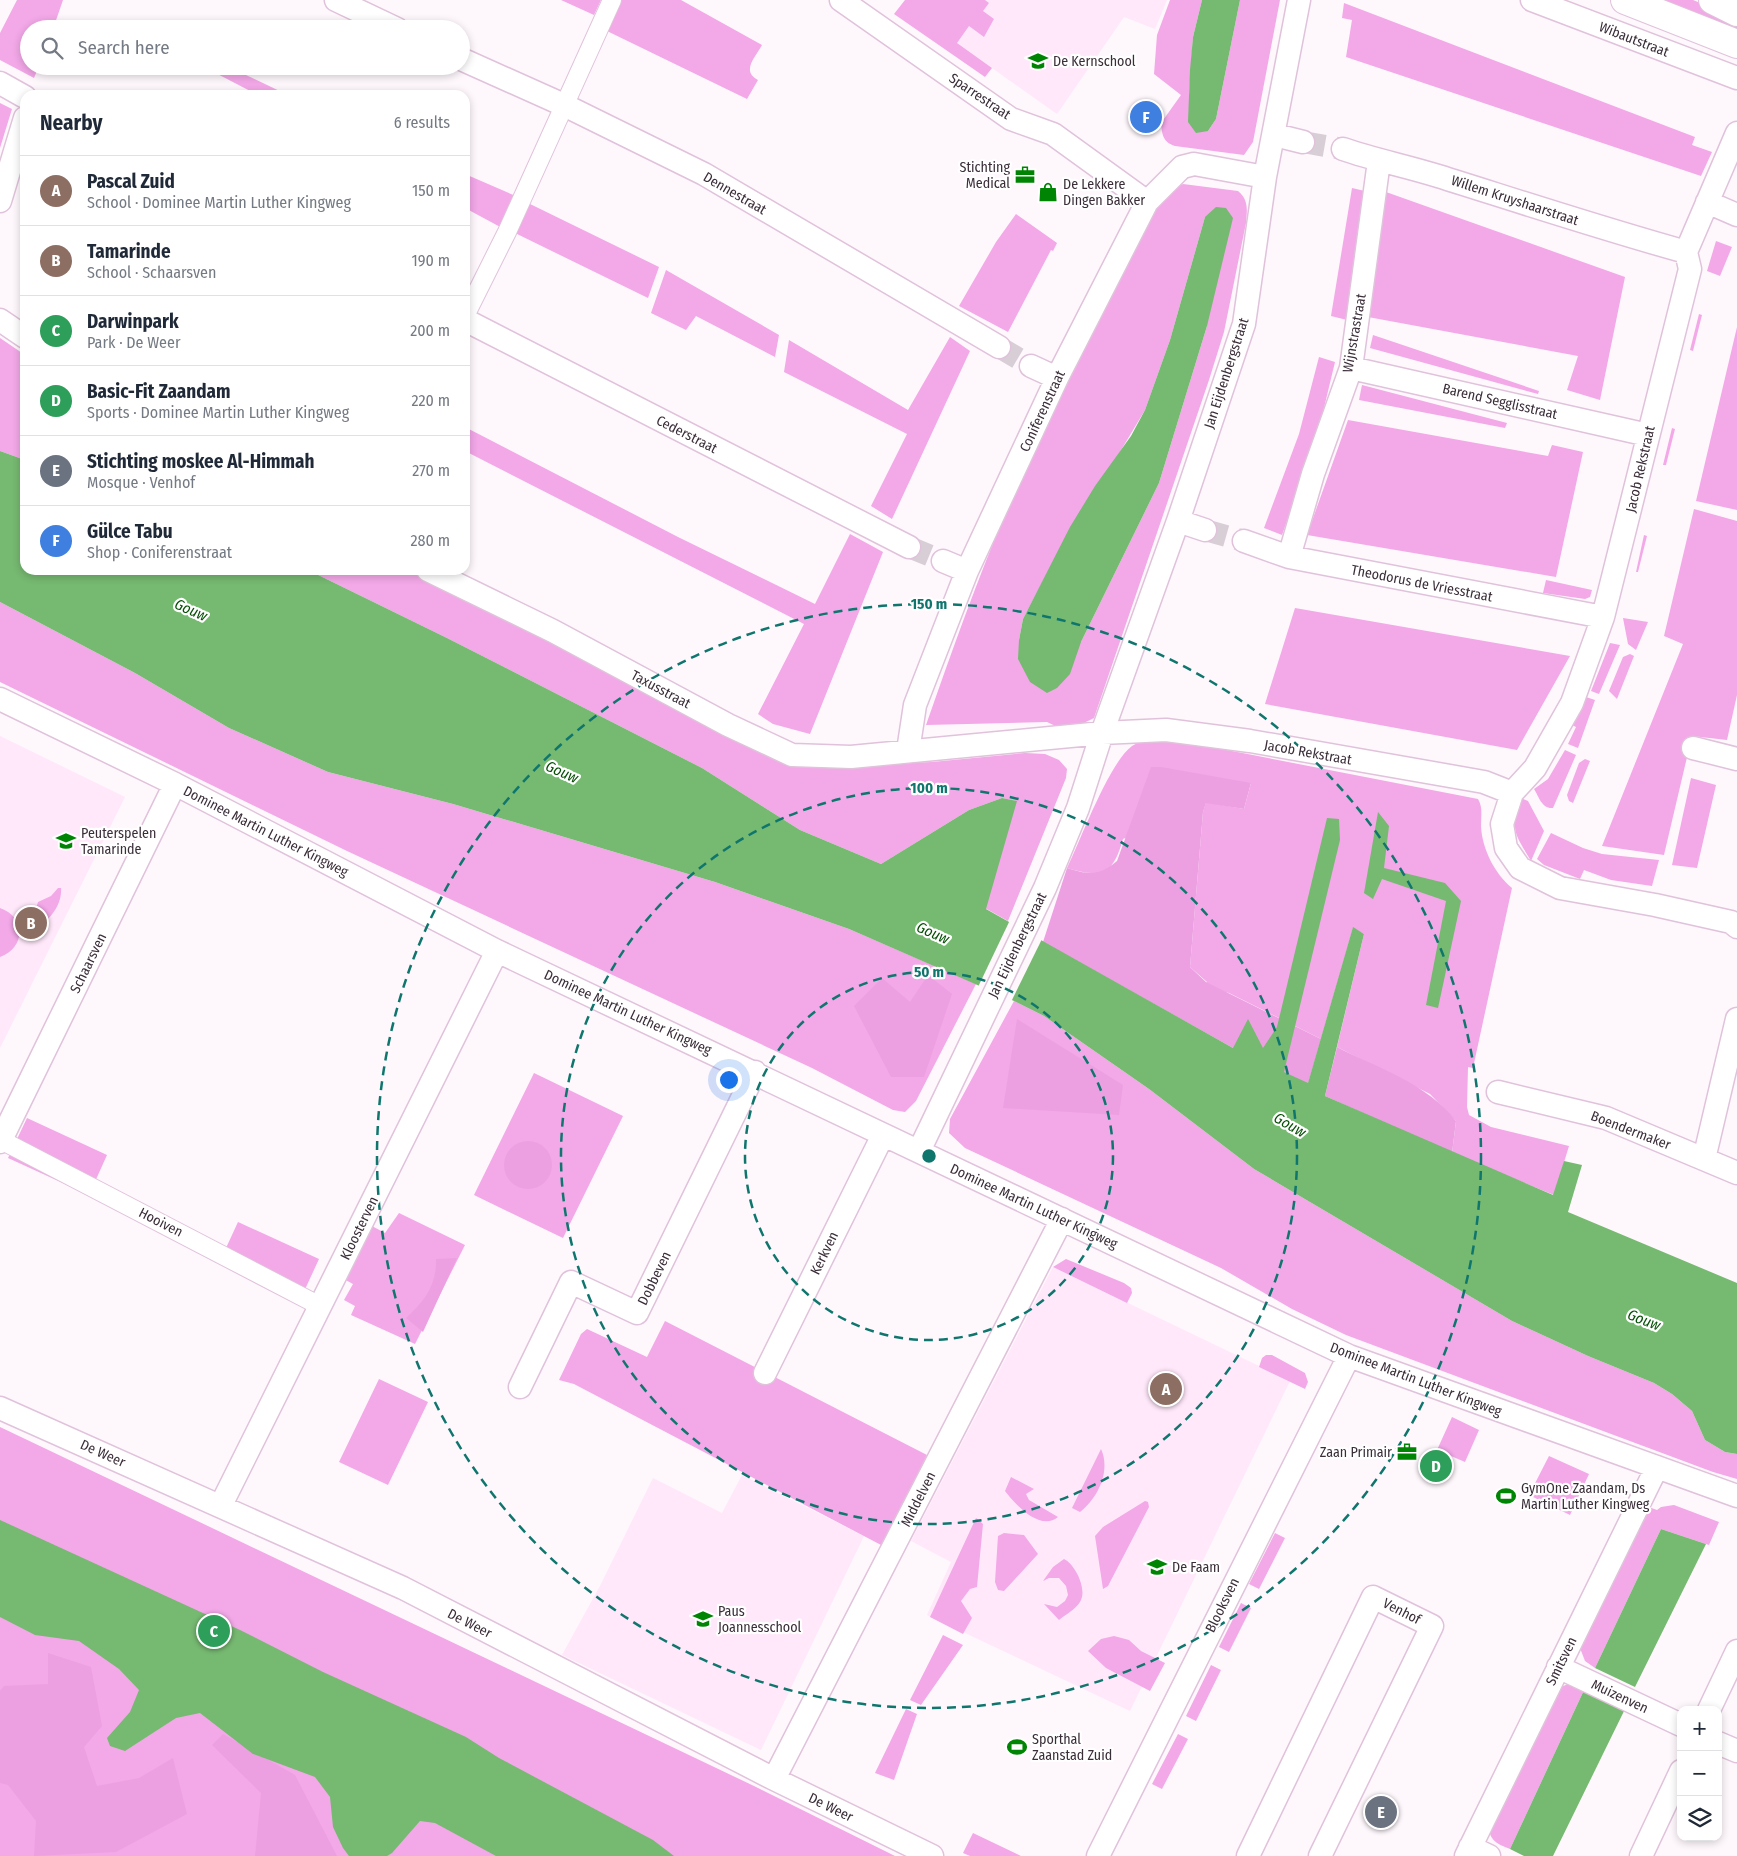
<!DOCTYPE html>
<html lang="en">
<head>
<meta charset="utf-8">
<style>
	:root { --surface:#fff; --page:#f6f6f7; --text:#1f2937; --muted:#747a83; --line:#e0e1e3; --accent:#008403 }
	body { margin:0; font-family:"Fira Sans Condensed",sans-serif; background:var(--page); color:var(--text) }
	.controls { position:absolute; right:15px; bottom:15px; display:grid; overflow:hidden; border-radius:10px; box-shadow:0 2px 8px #0003 }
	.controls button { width:45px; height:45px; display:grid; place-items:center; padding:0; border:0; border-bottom:1px solid var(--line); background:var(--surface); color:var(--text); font:25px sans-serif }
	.you { position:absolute; left:728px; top:1079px; width:18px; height:18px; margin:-12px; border:4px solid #fff; border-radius:50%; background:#1a73e8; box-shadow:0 0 0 8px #1a73e833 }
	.badge { display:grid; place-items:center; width:32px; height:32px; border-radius:50%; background:var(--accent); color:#fff; font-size:16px; font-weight:700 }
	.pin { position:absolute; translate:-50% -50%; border:2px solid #fff; box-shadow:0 1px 5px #0006 }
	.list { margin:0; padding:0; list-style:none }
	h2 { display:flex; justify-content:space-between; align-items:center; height:65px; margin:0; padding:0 20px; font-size:21px }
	h2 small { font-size:16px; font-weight:400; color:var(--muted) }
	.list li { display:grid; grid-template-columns:32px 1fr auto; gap:15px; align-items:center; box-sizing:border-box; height:70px; padding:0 20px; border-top:1px solid var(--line) }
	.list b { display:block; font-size:19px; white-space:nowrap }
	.list p { margin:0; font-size:16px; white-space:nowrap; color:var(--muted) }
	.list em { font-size:16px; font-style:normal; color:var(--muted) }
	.icon { flex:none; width:28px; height:28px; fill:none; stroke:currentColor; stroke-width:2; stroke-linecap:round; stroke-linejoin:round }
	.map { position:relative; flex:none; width:1737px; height:1856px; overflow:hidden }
	.search { position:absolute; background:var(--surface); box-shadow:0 2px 8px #0003; left:20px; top:20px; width:450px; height:55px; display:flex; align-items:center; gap:12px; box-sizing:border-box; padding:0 18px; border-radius:28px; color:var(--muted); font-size:19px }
	.panel { position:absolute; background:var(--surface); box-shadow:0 2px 8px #0003; left:20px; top:90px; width:450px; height:485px; border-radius:15px }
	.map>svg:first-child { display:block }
</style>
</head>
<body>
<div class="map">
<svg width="1737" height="1856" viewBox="0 0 1737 1856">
	<rect width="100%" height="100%" fill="#fef7fc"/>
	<path fill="#ffe8fa" d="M921,0H1167L1155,29L1124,17L1057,114L913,12Z
		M0,736L125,797L0,1048Z
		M1053,1267L1290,1381L1130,1711L927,1615L951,1562L911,1541Z
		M742,1475L864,1536L761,1750L562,1655L601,1584L653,1478L722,1513Z"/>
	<path fill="#f3a8e8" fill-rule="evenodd" d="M17,0H63L53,29H29V66H39L34,78L0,60V33Z
		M561,0H601L594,15Z
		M621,0H681L762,45C755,58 741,71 758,80L747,99L607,31Z
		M905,0H985L989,3L983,11L994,19L984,37L969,26L957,43L992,68L985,77L894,14Z
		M1170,0H1202L1193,37L1189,95L1208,131L1216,119L1240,0H1280L1253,142L1244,155L1175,146C1163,142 1162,135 1161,123L1181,95L1154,74L1157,35Z
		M1660,0H1693L1737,18V30Z
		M1344,3L1695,137L1692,145L1712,152L1701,176L1346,57L1352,20L1342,18Z
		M202,66H227L288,95H258Z
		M0,103L12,109L0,148Z
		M465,174L518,197L504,229L465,208Z
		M1183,184L1238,191C1249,200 1247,210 1246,223L1224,332L1209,380L1094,718C1076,727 1066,732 1047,722L926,725C957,637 988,549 1027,464C1066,378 1111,295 1154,211L1170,191ZM1205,217L1207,326L1159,483L1081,642L1019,640L1023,619L1044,579L1145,410L1170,340Z
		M1352,188L1369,192L1347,320L1331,316Z
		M1386,192L1625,277L1600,400L1567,390L1578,356L1368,317Z
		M528,203L659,267L648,298L515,233Z
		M1016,214L1057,243L1053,251L1051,250L1008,332L959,306L996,242Z
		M1716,241L1732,247L1720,276L1707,271Z
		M666,270L779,335L775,357L696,316L686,330L651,313Z
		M1699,314L1702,315L1693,351L1690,350Z
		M1737,327V510L1696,501Z
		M1373,335L1539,391L1538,394L1370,348Z
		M950,337L970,351L892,519L871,506L907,434L784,372L789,340L908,410Z
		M0,338L25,355V460L0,451Z
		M1319,357L1335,362L1317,437L1282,535L1264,528L1299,434Z
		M1362,385L1507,423L1505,428L1359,400Z
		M1348,420L1548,456L1552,445L1583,452L1556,577L1307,535Z
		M465,427L678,537L815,604L850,534L883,552L810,734L773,724L758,714L804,624L465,451Z
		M1672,428L1675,429L1666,465H1663Z
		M1694,509L1737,521V695L1727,740L1692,736L1664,855L1602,846L1683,644L1664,636Z
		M1644,535L1647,536L1638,572H1636Z
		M308,570H422L458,585L662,703L747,745L832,766L932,762L1025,753L1045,754L1059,760L1067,769L1066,778L1008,921L985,908L1016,801L1002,798L969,810L881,864L800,830L702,768L447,638Z
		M1546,580L1592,590L1590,597L1585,599L1543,593Z
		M0,602L135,673L229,728L328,772L453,804L715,882L849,929L976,984L916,1101L905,1112L893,1110L812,1068L347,851L0,682Z
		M1295,608L1570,656L1517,750L1265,704Z
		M1623,618L1648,622L1636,650L1628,644Z
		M1610,643L1620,645L1599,694L1591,691Z
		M1630,654L1634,656L1617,699L1609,691L1623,657Z
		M1583,696L1595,700L1578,748L1568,744L1576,727L1570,724Z
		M1165,738L1478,799C1483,807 1481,816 1481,826C1482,849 1495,874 1512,888L1473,1068L1468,1067L1467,1107L1469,1115L1491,1127L1569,1146L1554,1195L1452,1153L1456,1121L1430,1094L1337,1047L1364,934L1353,928L1321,1039L1229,993L1206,987L1207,982L1190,967L1203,812L1206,802L1244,809L1251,783L1123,839C1113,874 1103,879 1067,868C1081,839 1109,763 1132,746C1143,739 1152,738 1165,738Z
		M1565,750L1576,755L1553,808C1542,809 1539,797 1534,789L1548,779Z
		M1585,759L1590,761L1573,803L1569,801L1567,795L1579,763Z
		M1691,778L1716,785L1697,868L1672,865Z
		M1521,798L1528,801L1544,831L1531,861C1514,832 1510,831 1521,798Z
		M1551,833L1583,848L1602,854L1659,860L1652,886L1611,880L1584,870L1580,879L1544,865L1537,859Z
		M58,888H61C62,900 56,911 48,919L39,917L35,912L38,902L51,896Z
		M0,908C26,917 26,947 0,957Z
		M1014,1001L1044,1016L1149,1089L1254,1169L1512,1321L1588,1356L1654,1383L1672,1394L1692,1411L1705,1440L1725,1452L1737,1454V1479L1713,1472L1346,1335L1292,1309L1221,1268L965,1148L949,1133L950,1119Z
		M534,1073L623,1116L563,1238L474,1195Z
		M27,1118L107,1155L89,1195L8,1158Z
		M399,1213L465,1245L415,1344L351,1315L355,1306L344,1300L353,1284L342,1278L370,1225L385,1233Z
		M238,1222L319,1259L301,1298L220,1261Z
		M1066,1259L1124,1283L1131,1288L1132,1293L1127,1303L1053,1267Z
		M665,1321L927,1455L883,1546L574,1384L559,1380L581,1334L587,1329L647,1357Z
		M1266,1355H1272L1305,1373L1308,1382L1305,1389L1259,1367L1262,1358Z
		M379,1379L428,1402L388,1485L339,1462Z
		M1452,1417L1479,1430L1465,1462L1437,1450Z
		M0,1427L754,1786L895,1856H0Z
		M1101,1449C1111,1471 1098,1498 1080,1512L1072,1508Z
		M1549,1456L1589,1474L1570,1515L1529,1495Z
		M1011,1477L1034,1489L1026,1494L1029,1500L1058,1517C1040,1532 1015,1504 1005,1491Z
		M1145,1501L1148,1502L1149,1507L1108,1586L1103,1589L1095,1536L1103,1527Z
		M1674,1505L1719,1522L1709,1545L1661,1529L1595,1668L1585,1661L1580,1648L1646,1506L1657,1510L1661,1507Z
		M976,1518L983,1524L977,1587L970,1589L961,1601L972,1618L963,1634L930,1617Z
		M1004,1533L1024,1535L1038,1554L1004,1591L998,1590L995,1582L998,1536Z
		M1275,1533L1285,1538L1259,1589L1249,1584Z
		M1064,1559C1075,1564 1088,1590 1080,1602C1076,1609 1065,1615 1059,1620L1044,1604L1057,1607L1065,1601L1068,1595L1066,1586L1059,1578H1049L1043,1581L1053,1567Z
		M1241,1603L1251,1608L1229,1652L1219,1647Z
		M943,1635L963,1645L921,1705L910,1700Z
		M1114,1636L1129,1640L1141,1651L1165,1663L1150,1691L1106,1668L1088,1651L1101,1639Z
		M1211,1665L1221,1670L1196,1721L1186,1716Z
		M1568,1684L1585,1688L1510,1849C1498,1844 1489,1841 1489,1826L1559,1688Z
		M906,1709L917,1714L894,1780L875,1773Z
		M1178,1734L1188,1739L1162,1789L1152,1784Z
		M973,1833L1021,1856H970L963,1853Z"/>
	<path fill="#eca0e1" d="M1151,767H1161L1251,783L1244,809L1206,803L1203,812L1190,967L1206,982L1321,1039L1308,1084L1233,1048L1043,942L1067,868C1089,875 1099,876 1117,861Z
		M928,975L952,994L924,1077H891L854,1006L882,978L910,1002Z
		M1017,1019L1123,1085L1119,1115L1003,1108Z
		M1337,1047C1378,1068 1428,1084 1456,1121L1452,1153L1325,1096Z
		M504 1165a24 24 0 1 1 48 0a24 24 0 1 1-48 0Z
		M457,1258L423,1332L406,1318C424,1302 437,1285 436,1259Z
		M48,1653L91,1667L102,1726L84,1747L97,1786L139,1778L173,1758L187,1814L116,1852L34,1856L36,1821L8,1785L0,1783V1691L4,1686L48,1684Z
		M223,1734L295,1775L337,1856H255L261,1793L212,1745Z"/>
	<path fill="#76b971" d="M1202,0H1240L1216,119L1208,131L1196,133L1188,122L1190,70L1193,37Z
		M1216,207L1226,208L1233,218L1207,326L1159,483L1081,642L1070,674L1057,688L1047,693L1030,682L1018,659L1019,640L1023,619L1070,527L1095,486L1131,436L1145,410L1170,340L1205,217Z
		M0,451L25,460V570H308L447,638L702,768L800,830L881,864L969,810L1002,798L1017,801L986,909L1233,1048L1248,1019L1263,1048L1277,1027L1327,818L1339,819L1340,840L1284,1072L1308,1083L1353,927L1364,934L1325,1096L1553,1195L1564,1161L1582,1165L1568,1212L1737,1283V1454L1725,1452L1705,1440L1692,1411L1672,1394L1654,1383L1588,1356L1512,1321L1254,1169L1149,1089L1044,1016L1014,1001L849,929L715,882L453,804L328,772L229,728L135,673L0,602Z
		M1378,812L1389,826L1384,868L1445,883L1461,901L1438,1008L1426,1005L1446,901L1382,879L1373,899L1364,893Z
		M0,1520L240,1630L323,1672L466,1737L499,1758L653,1840L674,1856H496L435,1823L420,1821L392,1853L387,1856H349L343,1848L333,1827L330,1797L315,1777L253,1754L200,1713L176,1718L125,1751L110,1746L107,1738L130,1712L139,1690L119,1669L79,1641L35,1635L0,1617Z
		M1661,1529L1706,1544L1635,1687L1595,1668Z
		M1585,1688L1626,1707L1553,1856H1524L1510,1849Z"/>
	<path fill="#fef7fc" d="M1010,920L1042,939L1011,1002L978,987Z"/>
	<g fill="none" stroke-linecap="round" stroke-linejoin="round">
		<path stroke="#d7cfd5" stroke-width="22" stroke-dasharray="22 11" stroke-linecap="butt" d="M1303,142L1343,149
			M999,347L1031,366
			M1205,530L1244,541
			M909,547L943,561"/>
		<defs>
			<path id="pedestrian" d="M465,316L507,232L612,0
				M1,1140L320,1306"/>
			<path id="minor" d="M336,0L397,29
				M841,0L1011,119L1053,134L1147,202
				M1532,0L1737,78
				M461,59L566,106L704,174L999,347
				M0,83L25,97
				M1737,133L1686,252L1690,269L1603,617L1572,703L1535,768L1512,793L1502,824L1506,848L1520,868L1560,888L1655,905L1731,922L1737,927
				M1275,135L1303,142
				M1343,149C1375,160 1406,166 1438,176C1521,202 1603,229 1686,252
				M0,201L25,118
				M1707,202L1737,215
				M0,320L25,337
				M465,320L909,547
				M1031,366L1057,378
				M1351,368L1648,435
				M1178,521L1205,530
				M1244,541L1289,557L1603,617
				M1289,557L1313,474L1351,368L1379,161
				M943,561L967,571
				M428,570L553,631L728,725L792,755L851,757L1102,733L1166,730L1250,741L1484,782L1512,793
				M0,699L175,784L497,951L1349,1356L1737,1496
				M1693,748L1737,759
				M908,751L915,705L967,571L1057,378L1147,202L1182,167L1194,164L1265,177
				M1498,1092L1606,1118L1737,1173
				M0,1142L175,784
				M919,1151L1045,888L1078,808L1102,733L1178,521L1244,324L1265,177L1299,0
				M1704,1159L1737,1019
				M765,1373L883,1135
				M520,1387L571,1282L637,1313L755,1072
				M0,1408L403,1588L774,1779L932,1856
				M221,1505L497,951
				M1558,1667L1681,1725
				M1709,1710L1737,1651
				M1718,1743L1737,1751
				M774,1779L1062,1219
				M1470,1847L1489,1856
				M1098,1856L1349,1356
				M1248,1856L1373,1597L1432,1626L1320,1856
				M1466,1856L1657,1467
				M1641,1856L1681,1771"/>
			<path id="secondary" d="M1625,0L1737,44
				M1713,0L1737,12"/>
		</defs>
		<use href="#pedestrian" stroke="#e0c2db" stroke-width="20"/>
		<use href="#minor" stroke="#e0c2db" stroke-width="25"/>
		<use href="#secondary" stroke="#e0c2db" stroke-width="30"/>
		<use href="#pedestrian" stroke="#fff" stroke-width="18"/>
		<use href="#minor" stroke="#fff" stroke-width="22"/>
		<use href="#secondary" stroke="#fff" stroke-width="28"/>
	</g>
	<g fill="none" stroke="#0f766e" stroke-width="2.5" stroke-dasharray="9 6">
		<circle cx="929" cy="1156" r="184"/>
		<circle cx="929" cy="1156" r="368"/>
		<circle cx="929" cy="1156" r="552"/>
	</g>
	<defs>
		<symbol id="school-bare" viewBox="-9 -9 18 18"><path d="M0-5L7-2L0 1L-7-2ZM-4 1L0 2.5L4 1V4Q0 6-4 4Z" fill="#008403" stroke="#fff" stroke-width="2.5" paint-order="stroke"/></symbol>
		<symbol id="office-bare" viewBox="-9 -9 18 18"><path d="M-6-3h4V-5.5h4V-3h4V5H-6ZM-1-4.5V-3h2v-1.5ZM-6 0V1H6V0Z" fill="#008403" stroke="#fff" stroke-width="2.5" paint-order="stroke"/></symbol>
		<symbol id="shop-bare" viewBox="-9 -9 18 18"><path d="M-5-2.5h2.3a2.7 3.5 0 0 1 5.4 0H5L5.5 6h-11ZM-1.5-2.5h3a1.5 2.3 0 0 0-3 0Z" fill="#008403" stroke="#fff" stroke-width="2.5" paint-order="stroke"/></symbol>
		<symbol id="stadium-bare" viewBox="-9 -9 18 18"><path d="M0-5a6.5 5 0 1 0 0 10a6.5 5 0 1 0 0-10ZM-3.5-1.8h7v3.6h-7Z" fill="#008403" stroke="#fff" stroke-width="2.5" paint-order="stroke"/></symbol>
	</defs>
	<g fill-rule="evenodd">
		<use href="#school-bare" x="1024" y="47" width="28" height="28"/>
		<use href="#office-bare" x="1011" y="161" width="28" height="28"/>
		<use href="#shop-bare" x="1034" y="178" width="28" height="28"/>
		<use href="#school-bare" x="52" y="827" width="28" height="28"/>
		<use href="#office-bare" x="1393" y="1438" width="28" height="28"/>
		<use href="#stadium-bare" x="1492" y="1482" width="28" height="28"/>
		<use href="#school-bare" x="1143" y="1553" width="28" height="28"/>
		<use href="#school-bare" x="689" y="1605" width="28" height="28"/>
		<use href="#stadium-bare" x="1003" y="1733" width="28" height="28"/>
	</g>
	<g text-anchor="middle" stroke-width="4.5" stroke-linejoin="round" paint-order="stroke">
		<g font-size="14" fill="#3a2e38" stroke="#fff">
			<text transform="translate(1634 39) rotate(21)" y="5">Wibautstraat</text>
			<text transform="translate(980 96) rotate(34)" y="5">Sparrestraat</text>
			<text transform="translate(735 193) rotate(30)" y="5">Dennestraat</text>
			<text transform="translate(1515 200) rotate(18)" y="5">Willem Kruyshaarstraat</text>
			<text transform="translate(1354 333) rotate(-80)" y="5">Wijnstrastraat</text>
			<text transform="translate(1226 373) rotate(-72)" y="5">Jan Eijdenbergstraat</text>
			<text transform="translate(1500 401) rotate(13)" y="5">Barend Segglisstraat</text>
			<text transform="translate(1042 411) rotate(-65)" y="5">Coniferenstraat</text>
			<text transform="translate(687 434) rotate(27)" y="5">Cederstraat</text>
			<text transform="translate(1640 469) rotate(-77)" y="5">Jacob Rekstraat</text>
			<text transform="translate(1422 583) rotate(11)" y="5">Theodorus de Vriesstraat</text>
			<text transform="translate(661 689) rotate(28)" y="5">Taxusstraat</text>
			<text transform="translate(1308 752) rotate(10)" y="5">Jacob Rekstraat</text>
			<text transform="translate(266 831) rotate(27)" y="5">Dominee Martin Luther Kingweg</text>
			<text transform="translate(1017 945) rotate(-64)" y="5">Jan Eijdenbergstraat</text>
			<text transform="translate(88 963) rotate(-64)" y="5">Schaarsven</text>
			<text transform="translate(628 1012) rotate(25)" y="5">Dominee Martin Luther Kingweg</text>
			<text transform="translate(1631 1130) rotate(21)" y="5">Boendermaker</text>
			<text transform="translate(1034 1206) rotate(25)" y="5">Dominee Martin Luther Kingweg</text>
			<text transform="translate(161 1222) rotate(27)" y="5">Hooiven</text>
			<text transform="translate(359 1228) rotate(-64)" y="5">Kloosterven</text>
			<text transform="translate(824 1253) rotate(-64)" y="5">Kerkven</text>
			<text transform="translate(654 1278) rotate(-64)" y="5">Dobbeven</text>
			<text transform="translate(1416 1379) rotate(21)" y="5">Dominee Martin Luther Kingweg</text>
			<text transform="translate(103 1453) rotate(24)" y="5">De Weer</text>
			<text transform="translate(918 1499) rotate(-63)" y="5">Middelven</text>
			<text transform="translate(1222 1605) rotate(-64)" y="5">Blooksven</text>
			<text transform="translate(1402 1611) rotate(27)" y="5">Venhof</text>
			<text transform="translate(470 1623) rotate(27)" y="5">De Weer</text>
			<text transform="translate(1561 1661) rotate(-64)" y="5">Smitsven</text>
			<text transform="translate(1620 1696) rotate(25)" y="5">Muizenven</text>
			<text transform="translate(831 1807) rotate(26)" y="5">De Weer</text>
		</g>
		<g font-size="14" fill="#3a2e38" stroke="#fff" text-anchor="start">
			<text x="1053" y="66">De Kernschool</text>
			<text x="1010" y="172" text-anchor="end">Stichting<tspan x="1010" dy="16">Medical</tspan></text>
			<text x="1063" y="189">De Lekkere<tspan x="1063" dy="16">Dingen Bakker</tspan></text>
			<text x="81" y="838">Peuterspelen<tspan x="81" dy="16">Tamarinde</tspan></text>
			<text x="1392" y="1457" text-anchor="end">Zaan Primair</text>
			<text x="1521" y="1493">GymOne Zaandam, Ds<tspan x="1521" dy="16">Martin Luther Kingweg</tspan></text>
			<text x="1172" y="1572">De Faam</text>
			<text x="718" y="1616">Paus<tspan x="718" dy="16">Joannesschool</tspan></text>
			<text x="1032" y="1744">Sporthal<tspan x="1032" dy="16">Zaanstad Zuid</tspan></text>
		</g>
		<g font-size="15" font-style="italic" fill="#065006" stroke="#fff">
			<text transform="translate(191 610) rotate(24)" y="5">Gouw</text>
			<text transform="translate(562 772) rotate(24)" y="5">Gouw</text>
			<text transform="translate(933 933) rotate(24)" y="5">Gouw</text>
			<text transform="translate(1290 1125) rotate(30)" y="5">Gouw</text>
			<text transform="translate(1644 1320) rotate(21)" y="5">Gouw</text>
		</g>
	</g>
	<circle cx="929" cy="1156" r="8" fill="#0f766e" stroke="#fff" stroke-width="2.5"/>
	<g font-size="15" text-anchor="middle" font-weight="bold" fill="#0f766e" stroke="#fff" stroke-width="4.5" stroke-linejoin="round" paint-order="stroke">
		<text x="929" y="609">150 m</text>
		<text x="929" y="793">100 m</text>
		<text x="929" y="977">50 m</text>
	</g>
</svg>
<div class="controls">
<button>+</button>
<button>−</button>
<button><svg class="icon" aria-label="layers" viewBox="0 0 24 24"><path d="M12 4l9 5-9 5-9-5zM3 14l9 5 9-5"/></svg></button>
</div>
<div class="you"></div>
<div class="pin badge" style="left:1166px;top:1389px;background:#8d6e63">A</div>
<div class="pin badge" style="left:31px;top:923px;background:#8d6e63">B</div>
<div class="pin badge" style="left:214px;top:1631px;background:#2e9e5b">C</div>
<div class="pin badge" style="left:1436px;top:1466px;background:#2e9e5b">D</div>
<div class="pin badge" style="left:1381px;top:1812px;background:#6b7280">E</div>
<div class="pin badge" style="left:1146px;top:117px;background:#3f7fe0">F</div>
<div class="search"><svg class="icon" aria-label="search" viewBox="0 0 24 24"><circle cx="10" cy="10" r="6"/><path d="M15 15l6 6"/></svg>Search here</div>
<section class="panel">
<h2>Nearby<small>6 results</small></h2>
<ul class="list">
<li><span class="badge" style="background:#8d6e63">A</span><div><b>Pascal Zuid</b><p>School · Dominee Martin Luther Kingweg</p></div><em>150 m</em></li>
<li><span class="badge" style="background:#8d6e63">B</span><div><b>Tamarinde</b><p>School · Schaarsven</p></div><em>190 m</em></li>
<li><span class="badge" style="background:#2e9e5b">C</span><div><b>Darwinpark</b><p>Park · De Weer</p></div><em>200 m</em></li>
<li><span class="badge" style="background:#2e9e5b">D</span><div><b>Basic-Fit Zaandam</b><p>Sports · Dominee Martin Luther Kingweg</p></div><em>220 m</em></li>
<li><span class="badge" style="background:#6b7280">E</span><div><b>Stichting moskee Al-Himmah</b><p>Mosque · Venhof</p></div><em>270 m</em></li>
<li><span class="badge" style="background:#3f7fe0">F</span><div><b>Gülce Tabu</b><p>Shop · Coniferenstraat</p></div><em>280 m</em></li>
</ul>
</section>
</div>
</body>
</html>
